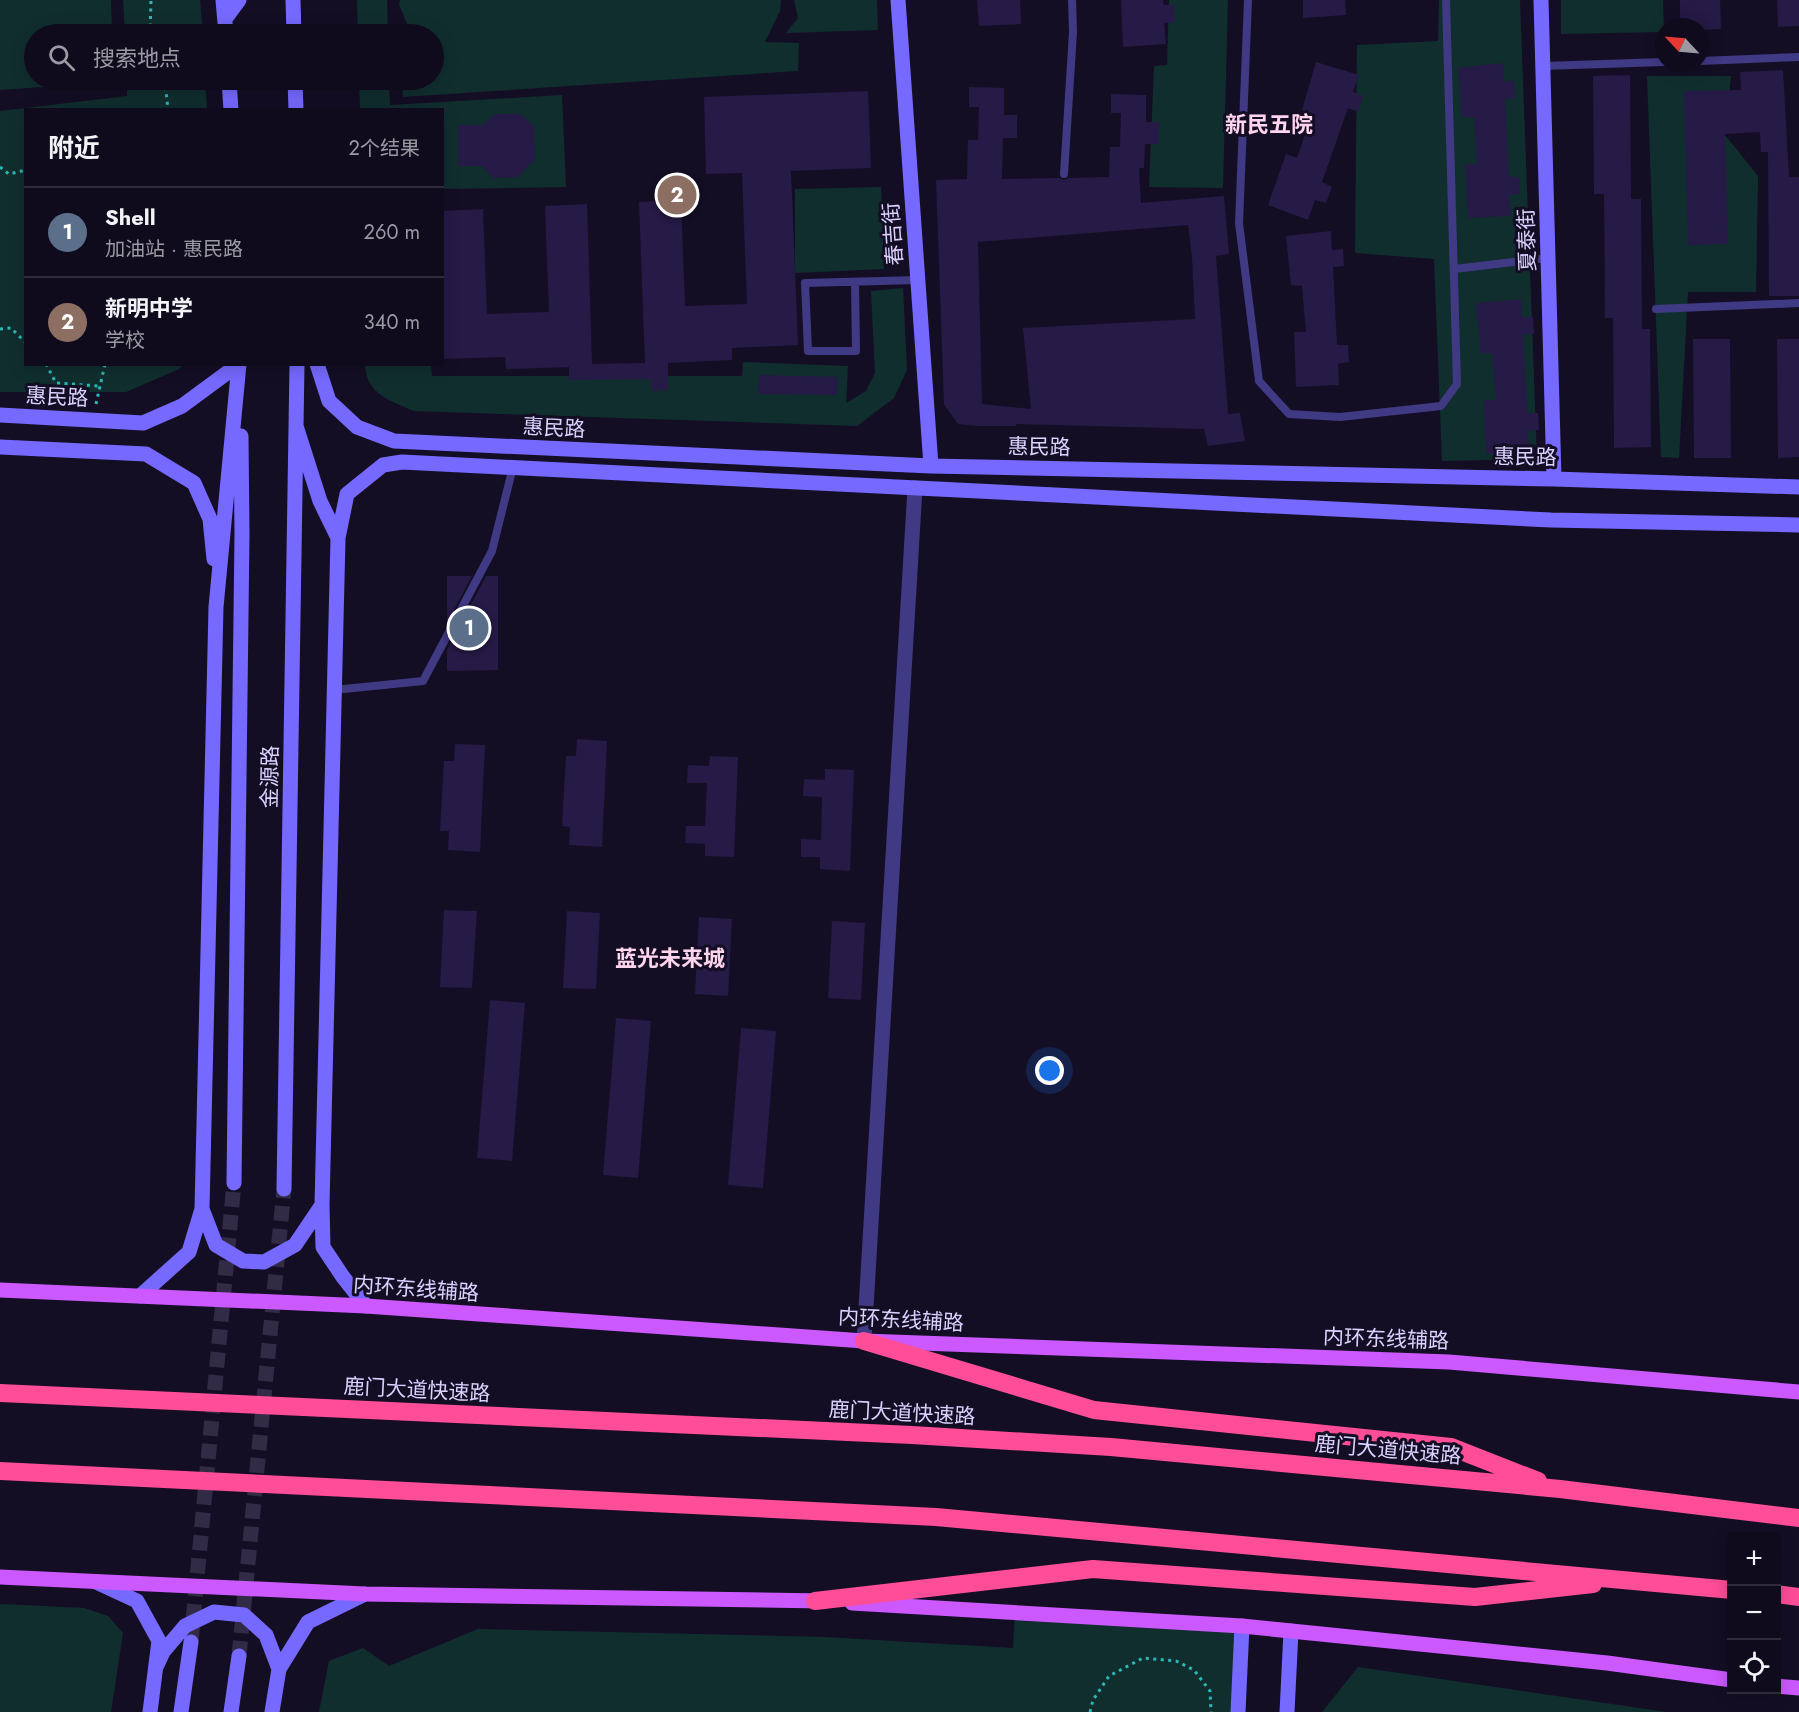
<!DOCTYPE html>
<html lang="zh">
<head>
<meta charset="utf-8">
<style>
	:root { --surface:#0f0a1c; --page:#1d1829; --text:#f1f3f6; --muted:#9b9aa3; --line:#2f2b3b; --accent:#2563eb }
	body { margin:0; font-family:Jost,"Noto Sans SC",sans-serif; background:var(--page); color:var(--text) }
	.controls { position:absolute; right:18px; bottom:18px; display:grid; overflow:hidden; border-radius:0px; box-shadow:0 3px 15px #0003 }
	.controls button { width:54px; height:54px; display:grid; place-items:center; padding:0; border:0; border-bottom:2px solid var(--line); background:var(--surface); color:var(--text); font:30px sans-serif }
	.compass { position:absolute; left:1655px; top:18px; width:54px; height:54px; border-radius:50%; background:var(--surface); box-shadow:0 3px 15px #0003; rotate:296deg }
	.you { position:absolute; left:1050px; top:1071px; width:21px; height:21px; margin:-15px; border:4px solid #fff; border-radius:50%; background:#1a73e8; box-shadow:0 0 0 9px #1a73e833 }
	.badge { display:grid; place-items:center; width:39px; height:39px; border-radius:50%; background:var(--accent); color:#fff; font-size:20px; font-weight:700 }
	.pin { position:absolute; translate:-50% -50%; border:3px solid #fff; box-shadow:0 2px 6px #0006 }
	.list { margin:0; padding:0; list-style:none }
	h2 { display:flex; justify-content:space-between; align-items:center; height:78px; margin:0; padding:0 24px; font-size:26px }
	h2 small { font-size:20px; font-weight:400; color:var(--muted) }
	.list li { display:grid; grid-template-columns:39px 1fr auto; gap:18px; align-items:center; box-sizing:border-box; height:90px; padding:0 24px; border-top:2px solid var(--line) }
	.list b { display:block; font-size:22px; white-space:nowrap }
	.list p { margin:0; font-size:20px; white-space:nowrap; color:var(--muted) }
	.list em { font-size:20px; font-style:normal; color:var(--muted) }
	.icon { flex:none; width:33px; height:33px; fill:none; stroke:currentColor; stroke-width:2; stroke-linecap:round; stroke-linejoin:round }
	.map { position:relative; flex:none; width:1799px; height:1712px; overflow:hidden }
	.search { position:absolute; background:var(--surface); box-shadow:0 3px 15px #0003; left:24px; top:24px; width:420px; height:66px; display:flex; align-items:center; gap:15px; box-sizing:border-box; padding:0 21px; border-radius:33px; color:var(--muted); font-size:22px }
	.panel { position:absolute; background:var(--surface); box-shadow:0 3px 15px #0003; left:24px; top:108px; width:420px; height:258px; border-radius:0px }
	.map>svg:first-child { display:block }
</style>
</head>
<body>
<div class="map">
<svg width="1799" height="1712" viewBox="0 0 1799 1712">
	<rect width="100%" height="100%" fill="#140e25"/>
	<path fill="#112e2f" d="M0,0H111L112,34H34V80H114V82L0,90Z
		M123,0H200L203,34H125Z
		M357,0H387L388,34H358Z
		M400,0H781L780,11L765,42L799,43L798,71L403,97L402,80H434V68L439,67L434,63V34H411L399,4Z
		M794,0H877L878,30L786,33L798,18Z
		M1169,0H1228L1223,188L1149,187L1154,66L1167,65Z
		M1439,0H1520L1537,459L1442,461L1434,259L1355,253L1357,45L1438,41Z
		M1561,0H1663L1664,32L1561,34Z
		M1647,76H1731L1725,135L1758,176L1756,292H1688L1679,458L1661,457Z
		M127,80H205L207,109L26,110V364L184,365L177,370L126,392H0V111L127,96Z
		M359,80H389L390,105L562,95L566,187L443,189L442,110L360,109Z
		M881,187L884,269L795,273V189Z
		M903,288L907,370L894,398L857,426L414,411C391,401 366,394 365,365H431L432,376H742L743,362L848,366L846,403L866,391L875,373L871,291Z
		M0,1604L84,1608L108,1616L123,1633L111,1712H0Z
		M1015,1612L1242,1626L1238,1712H319L329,1661L363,1648L389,1666L478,1629L824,1637L1013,1648Z
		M1358,1667L1667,1712H1322Z"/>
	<path fill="#261a46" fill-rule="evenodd" d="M977,0H1020L1021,24L979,26Z
		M1121,0H1163L1164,5H1174L1175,22L1164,23L1166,44L1123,47Z
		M1303,0H1345L1346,15L1303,18Z
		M1680,0H1720L1721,29L1700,30V27H1680Z
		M1777,0H1799V26L1778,27Z
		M1316,62L1359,75L1353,92L1363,96L1358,112L1348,108L1322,182L1332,187L1326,203L1315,200L1308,220L1268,205L1286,154L1297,158L1312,114L1302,110Z
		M1503,63L1504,81H1514L1515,98L1505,99L1509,177H1519L1520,194L1509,195L1511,216L1468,218L1465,164H1477L1474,117H1462L1458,68Z
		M1783,70L1789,177H1799V296H1769L1768,152H1761L1760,132L1725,134L1728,244L1688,245L1684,91L1741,90L1740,72Z
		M1630,75L1631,199H1641L1642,329H1650L1651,447L1614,448L1613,318H1605L1604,194H1594L1593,76Z
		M969,87L1004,88V115H1017V138H1003L1002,179L1059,178L1064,180L1069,178L1109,177L1110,147H1120L1121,113H1111V94L1146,95V122H1159V144H1145L1144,168H1139L1141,203L1224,196L1229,254L1216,256L1228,414L1240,413L1245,441L1208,446L1204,429L1016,424V426H977L958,424L944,405L936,180L967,179L968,140H978L979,107H969ZM1188,225L1192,258L1195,319L1023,328L1031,409L982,404L978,242Z
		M868,91L871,168L791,171L798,345L732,348V360L668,363V390L652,391L651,379L569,380V367L506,369L505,357L442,359V211L483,209L487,314L549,312L545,206L587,204L592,364L645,363L639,202L681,200L685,306L747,304L742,173L706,174L704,97Z
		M495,114H520L534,126L535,159L518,177L493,178L482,166H458V125H482Z
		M1331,231L1332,250L1343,249L1344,266L1333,267L1337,345H1348L1349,362L1338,364L1339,385L1296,387L1294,332H1306L1302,286L1291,285L1286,236Z
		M1521,299L1522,317H1533L1534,334H1523L1527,413H1538L1539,430L1528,431L1529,452L1486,454L1484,400H1496L1492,353H1481L1476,303Z
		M1693,339H1730L1731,458H1694Z
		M1777,339H1799V457L1778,458Z
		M759,375L838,377L837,395L758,394Z
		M447,576H472L447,623Z
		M486,576H498V670L447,671V650Z
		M577,739L607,741L602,847L569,845L570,827L562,826L566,756H576Z
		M455,744L485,745L480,852L448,850L449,831H440L444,761H454Z
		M710,756L738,757L734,857L705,856V844L685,843L686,826H705L707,783H687L688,765L709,766Z
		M825,769L854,770L850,871L820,869V857H801V839L821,840L822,797L803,796L804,779L825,780Z
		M444,910L477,911L472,988L440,987Z
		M567,911L600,913L596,989L563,988Z
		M699,917L732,919L728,996L695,994Z
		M832,921L865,923L861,1000L828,998Z
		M490,1000L525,1003L512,1161L477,1158Z
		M616,1018L651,1021L638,1178L603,1175Z
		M741,1028L776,1031L763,1188L728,1185Z"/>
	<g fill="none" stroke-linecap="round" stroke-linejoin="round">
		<path stroke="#322b46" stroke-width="15" stroke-dasharray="15 8" stroke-linecap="butt" d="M191,1642L234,1183
			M239,1656L284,1189"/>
		<path stroke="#2eb7b7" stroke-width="3" stroke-dasharray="3 4.5" stroke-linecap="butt" d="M150,34L151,0
			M162,80L166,91L168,110
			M0,167L9,174L26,170
			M0,329L11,328L26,343
			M46,364L56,383L99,386
			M96,404L105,364
			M1090,1712L1093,1700L1109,1676L1143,1658L1176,1661L1194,1670L1210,1691L1211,1712"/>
		<path stroke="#403984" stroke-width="8" d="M1248,0L1239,223L1259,381L1289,414L1340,417L1441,406L1457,384L1446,0
			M1700,61L1799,57
			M1543,66L1664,62
			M1064,174L1073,32L1072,0
			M1454,269L1548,258
			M855,283L856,351H808L805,283L918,280
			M1656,309L1799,303
			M334,690L423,681L492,551L513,467"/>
		<path stroke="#403984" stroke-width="15" d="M864,1341L915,488"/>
		<path stroke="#7669ff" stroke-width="15" d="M223,0L226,34
			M293,0L294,34
			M898,0L931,466
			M1541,0L1554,479
			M225,19L239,0
			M229,80L231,110
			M295,80L296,110
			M317,364L329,401L357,427L394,441L931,466L1554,479L1799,487
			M0,415L143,423L182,406L239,364
			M296,426L320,501L338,538L322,1205L323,1247L343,1277L366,1306
			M0,447L146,454L194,483L210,519L214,559
			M338,538L347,494L383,465L402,462L1551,520L1799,525
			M234,1183L242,534L241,436
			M284,1189L297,364
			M202,1209L216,1245L243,1261L264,1262L295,1245L322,1205
			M140,1296L189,1252L202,1209L216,607L239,364
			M96,1582L137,1601L159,1641L150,1712
			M156,1667L163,1652L185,1626L214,1612L244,1615L266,1635L279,1669
			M181,1712L191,1642
			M231,1712L239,1656
			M272,1712L279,1669L308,1622L365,1594
			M1238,1712L1242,1626
			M1287,1712L1291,1631"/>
		<path stroke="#cb59ff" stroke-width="15" d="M0,1290L366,1306L864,1341L1449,1362L1799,1392
			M0,1577L365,1594L825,1601
			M852,1603L1242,1626L1607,1663L1732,1680
			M1776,1686L1799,1688"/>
		<path stroke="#ff4d98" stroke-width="18" d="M864,1341L1094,1410L1451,1447L1538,1481
			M0,1393L912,1435L1111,1447L1560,1489L1799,1518
			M0,1471L936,1517L1732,1590
			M1776,1594L1799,1597
			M815,1601L1093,1569L1475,1597L1593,1584"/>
	</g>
	<g text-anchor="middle" stroke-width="6" stroke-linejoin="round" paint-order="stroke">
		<g font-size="21" fill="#dad2ff" stroke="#140e25">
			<text transform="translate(893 234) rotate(-94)" y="7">春吉街</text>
			<text transform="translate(1527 240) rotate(-92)" y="7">夏泰街</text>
			<text transform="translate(57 397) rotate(3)" y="7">惠民路</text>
			<text transform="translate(554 428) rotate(3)" y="7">惠民路</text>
			<text transform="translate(1039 447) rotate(1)" y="7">惠民路</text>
			<text transform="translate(1525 457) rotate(1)" y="7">惠民路</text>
			<text transform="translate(270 777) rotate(-89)" y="7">金源路</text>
			<text transform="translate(416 1289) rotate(4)" y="7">内环东线辅路</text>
			<text transform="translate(901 1320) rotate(3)" y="7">内环东线辅路</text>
			<text transform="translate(1386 1339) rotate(2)" y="7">内环东线辅路</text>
			<text transform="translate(417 1390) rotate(3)" y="7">鹿门大道快速路</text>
			<text transform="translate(902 1413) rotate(3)" y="7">鹿门大道快速路</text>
			<text transform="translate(1388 1450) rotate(5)" y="7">鹿门大道快速路</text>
		</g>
		<g font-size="22" font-weight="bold" fill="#ffd4ed" stroke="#140e25">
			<text x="1269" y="132">新民五院</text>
			<text x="670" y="966">蓝光未来城</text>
		</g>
	</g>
</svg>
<div class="controls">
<button>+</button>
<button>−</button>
<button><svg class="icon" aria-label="locate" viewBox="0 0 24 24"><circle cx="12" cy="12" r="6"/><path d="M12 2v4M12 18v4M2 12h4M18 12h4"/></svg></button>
</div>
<svg class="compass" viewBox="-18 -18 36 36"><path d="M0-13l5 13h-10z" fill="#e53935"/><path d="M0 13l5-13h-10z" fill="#9b9aa3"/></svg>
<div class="you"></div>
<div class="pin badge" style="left:469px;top:628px;background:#5c6f8a">1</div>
<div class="pin badge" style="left:677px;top:195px;background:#8d6e63">2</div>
<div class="search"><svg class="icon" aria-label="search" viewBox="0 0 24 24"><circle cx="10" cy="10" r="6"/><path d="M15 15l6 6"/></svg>搜索地点</div>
<section class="panel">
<h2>附近<small>2个结果</small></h2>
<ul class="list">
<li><span class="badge" style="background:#5c6f8a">1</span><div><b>Shell</b><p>加油站 · 惠民路</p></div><em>260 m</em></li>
<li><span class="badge" style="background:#8d6e63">2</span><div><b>新明中学</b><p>学校</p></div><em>340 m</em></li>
</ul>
</section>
</div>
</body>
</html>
